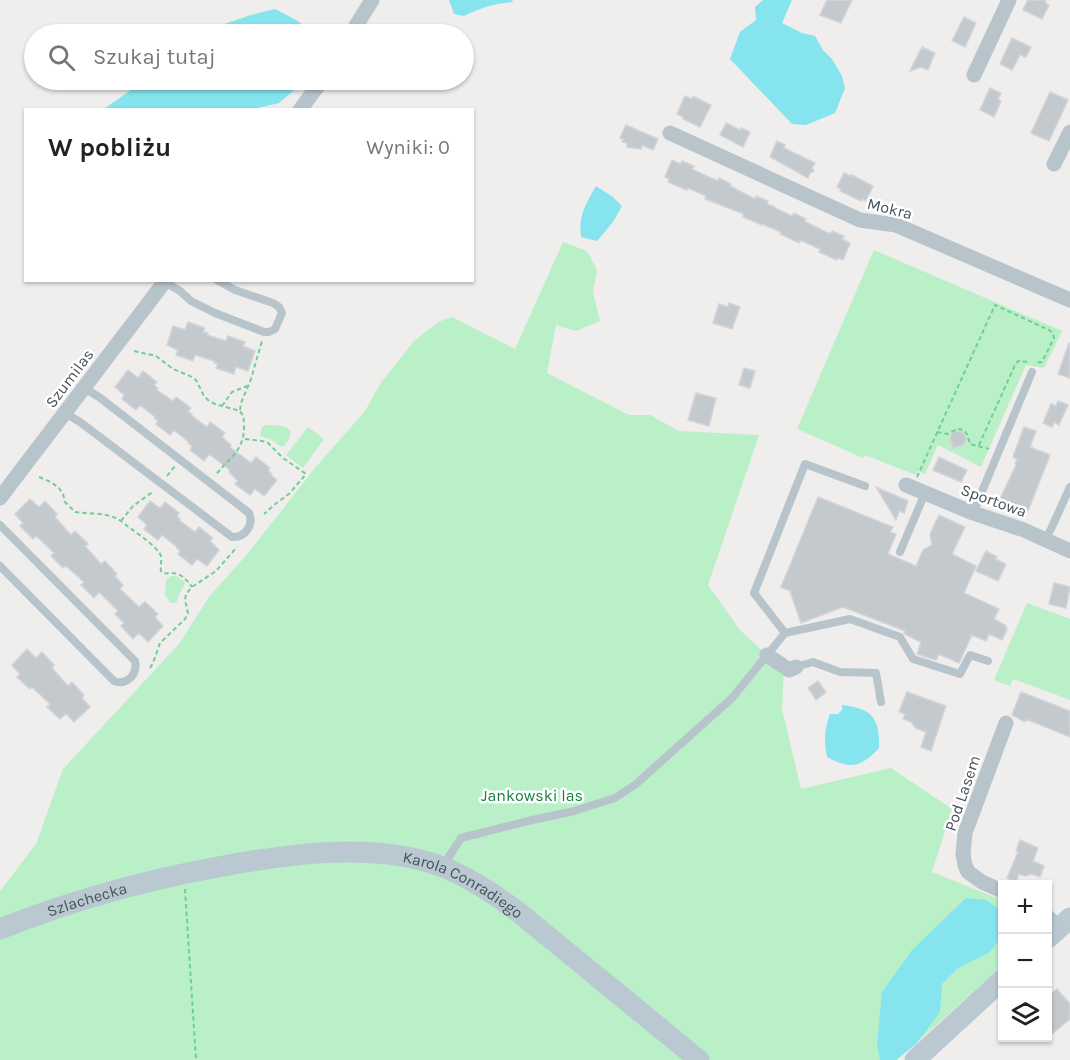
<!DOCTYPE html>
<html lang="pl">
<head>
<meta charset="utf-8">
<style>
	:root { --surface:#fff; --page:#f6f6f6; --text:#222; --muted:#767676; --line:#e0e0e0 }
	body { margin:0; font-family:Karla,sans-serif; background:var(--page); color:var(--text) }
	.controls { position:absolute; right:18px; bottom:18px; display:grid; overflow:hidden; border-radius:0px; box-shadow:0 2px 4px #0004 }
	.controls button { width:54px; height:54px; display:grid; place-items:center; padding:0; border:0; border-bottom:2px solid var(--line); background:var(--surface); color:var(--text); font:30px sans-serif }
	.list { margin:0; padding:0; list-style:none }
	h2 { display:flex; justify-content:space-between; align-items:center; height:78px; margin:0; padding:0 24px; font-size:26px }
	h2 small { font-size:20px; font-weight:400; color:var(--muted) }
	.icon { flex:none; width:33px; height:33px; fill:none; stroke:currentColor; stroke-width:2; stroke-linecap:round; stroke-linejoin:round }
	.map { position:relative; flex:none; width:1070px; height:1060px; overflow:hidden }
	.search { position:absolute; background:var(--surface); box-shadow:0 2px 4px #0004; left:24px; top:24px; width:450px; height:66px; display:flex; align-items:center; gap:15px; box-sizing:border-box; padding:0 21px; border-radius:33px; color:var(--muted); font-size:22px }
	.panel { position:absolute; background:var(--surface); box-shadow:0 2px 4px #0004; left:24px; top:108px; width:450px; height:174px; border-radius:0px }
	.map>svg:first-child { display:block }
</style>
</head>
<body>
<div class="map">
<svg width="1070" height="1060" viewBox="0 0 1070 1060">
	<rect width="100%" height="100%" fill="#f0eded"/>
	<path fill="#b9f0c8" d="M563,242L587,251L597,270L593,292L600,321L576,331L556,325L547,373L629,415H650L679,431L759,435L708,585L740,630L784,671L782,709L801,789L891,768L952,809L932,872L1002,900V966L897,1060H0V891L36,844L63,769L179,644L209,597L248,553L315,468L365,411L380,384L414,341L438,322L452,317L515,349Z
		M874,250L1062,331L1044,368L1026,365L981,467L938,445L925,474L918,471L916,475L865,455L863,458L797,429Z
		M266,425C282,425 301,426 284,446H280L270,439L260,436L262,427Z
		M308,427L324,439L303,468L286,455Z
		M171,576H176L185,582C184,590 177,593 177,602L175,603H171L165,595L166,580Z
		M1027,603L1070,619V700L1013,679L1010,686L994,680Z"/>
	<path fill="#85e4ee" d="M449,0H512L513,2C495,3 480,8 464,16L454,14Z
		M763,0H792L782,23L802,33L815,36L823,50L832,59L842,76L845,88L835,113L806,125L792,124L730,59L740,32L756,20L755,7Z
		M275,9L298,21L306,28V34H194L251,15Z
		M145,80H304V82L279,103L254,109H104Z
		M596,186L613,197L622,206L613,222L597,241L581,237C578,215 586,204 596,186Z
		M842,705C872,709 880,717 879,748C862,767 850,770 827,757C824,739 824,731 830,714H838L842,710Z
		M966,898L986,900L1002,911V936L990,952L958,968L942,984L940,1012L917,1043L896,1060H880L877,1045L882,992L912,950Z"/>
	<path fill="#c4c9cd" stroke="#d1d4d9" stroke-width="1.5" d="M827,0H852L841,23L820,15Z
		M1028,0H1046L1045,3L1049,5L1042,19L1023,10Z
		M964,17L976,23L965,47L952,41Z
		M1012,38L1031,47L1026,57L1020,55L1012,70L1000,64Z
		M922,47L935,53L928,70L921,67L910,71Z
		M990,88L1001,93L998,99L1001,101L994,117L980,110Z
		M1050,92L1068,100L1049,141L1031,133Z
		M685,96L692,99L693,96L711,105L700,127L683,119V117L677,114Z
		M726,123L740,130L741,128L750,132L743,147L720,135Z
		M626,125L658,139L653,150L642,145L641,149L627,147V143L622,142L623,139L620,138Z
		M777,141L785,145L784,148L815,163L812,168L814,171L810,173L808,178L770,157Z
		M672,160L680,164L682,161L694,166L692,169L700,173L718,181L719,178L731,184L730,186L755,199L756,196L768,201L767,204L775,207V208L792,216L794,213L806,219L804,221L830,234L832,231L844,236L842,239L850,243L843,260L838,258L837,260L819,252L820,249L800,240L799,243L780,234L781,232L762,224V225L743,217L744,214L705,199L706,196L688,188L687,190L668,182L669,179L665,177Z
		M844,173L851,176L852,175L873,186L866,201L862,199L861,201L840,191L841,189L837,187Z
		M729,303L740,307L732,329L713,323L719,304L728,307Z
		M188,322L205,328L203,332L208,333L207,335L226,341L228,336L245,342L243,346L255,351L248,371L236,367L234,374L216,368L218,364L214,363V361L195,355L193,361L176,355L178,350L167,345L173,326L185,330Z
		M1069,343H1070V378L1058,374Z
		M744,368L755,371L750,388L739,385Z
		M128,370L138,378L143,371L157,382L154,385L158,388L157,390L173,401L176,397L191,408L188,411L192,414L191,415L207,427L210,422L225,433L222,437L231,445L230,447L251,463L256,457L270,468L268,471L272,474L271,475L277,480L264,496L255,489L250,495L235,484L238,481L229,472L230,470L209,454L204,461L190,450L192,446L188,443L189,442L174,430L170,435L156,424L158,421L154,418L155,417L140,405L136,410L122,399L124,395L115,387Z
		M696,393L716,398L709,426L688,420Z
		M1058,401L1068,405L1059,425L1054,422L1052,427L1043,423L1051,404L1056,406Z
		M1024,427L1036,431L1030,447L1050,455L1028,511L1006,503L1000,499L1016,465L1015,464L1017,459L1013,457Z
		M957,431L962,432L966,436V440L963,445L953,448L950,438L952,433Z
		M939,457L967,470L961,482L933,470Z
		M876,487L908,501L904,513L899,511L896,520Z
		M818,497L893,527L890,532L896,534L888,554L916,566L923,550L932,545L930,534L939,515L965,527L952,554L976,566L964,593L999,609L994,619L1005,625L1007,629L1002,640L989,634L986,641L972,635L959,663L939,654L936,660L917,654L921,642L906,635L904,633L905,631L843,607L801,623L790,591L781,587Z
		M30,499L39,507L45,501L57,514L55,517L71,535L75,531L88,544L85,546L101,564L105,561L117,574L115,576L123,585L120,589L139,607L145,602L158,614L155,617L163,626L148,642L139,633L133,639L121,626L124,623L115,614L118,611L99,592L94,598L81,585L84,582L66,566L63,568L51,556L54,553L46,545L36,536L33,539L20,526L23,523L15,514Z
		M150,501L160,508L165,502L179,513L177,516L180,519L179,520L195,532L199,527L213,538L210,541L219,550L207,566L197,559L192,565L178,554L180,551L177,548V547L162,535L158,540L144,529L147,525L138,517Z
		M986,551L997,557L995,559L1006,564L998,581L976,571Z
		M1054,583L1070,587L1066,608L1049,604Z
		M27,649L36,658L42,652L54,665L52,668L68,686L72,682L84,695L82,698L90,707L74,722L66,714L60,719L47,707L50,704L32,687L30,689L17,677L20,674L12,665Z
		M818,681L826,692L816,700L808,688Z
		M907,692L946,706L931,751L921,747L926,732L916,728L911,722L903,719L905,714L899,712Z
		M1021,692L1070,711V737L1026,719L1025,722L1012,715Z
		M1020,840L1038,848L1033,861L1044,866L1040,877L1031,874L1025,876L1019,874L1016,882L1007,878L1018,852L1016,851Z
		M1057,989L1070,1004V1019L1047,1038V997Z"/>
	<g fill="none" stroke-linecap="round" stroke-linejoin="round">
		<path stroke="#70cf96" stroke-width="2" stroke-dasharray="4.5 3" stroke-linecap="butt" d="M134,351L156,356L173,369L190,376L196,380L204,396L209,401L215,404L240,411C243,415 244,418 244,424C245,451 230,456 215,476
			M222,406L232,392L247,386
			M240,410L241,403L251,379L262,341
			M937,432L947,434L958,429L964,430L967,434L970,444L989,449
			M245,439L262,441L268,443L283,458L306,474L290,493L274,505L264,514
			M979,445L1015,365L1018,361L1030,362
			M167,476L175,466
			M39,477L51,482L59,488L63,494L65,502L75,512C90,514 108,512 121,521C130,529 158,546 161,556C162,561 160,566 161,571C168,575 163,573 171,573C181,573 186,579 192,587
			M917,477L995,305L1049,330L1053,333L1054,338L1042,362L1035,363
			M121,521L133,506L154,491
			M150,668L153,663L160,643L185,619L188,613L185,600L186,594L192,587L216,571L237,547
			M185,889L196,1060"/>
		<path stroke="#b8c4cb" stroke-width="8" d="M165,282L180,291L191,301L215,313L264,332H269L275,329L282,313L279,307L273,303L235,290L217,280
			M65,413L80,422L232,537C245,538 254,525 249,513L99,397L84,388
			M973,513L1032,372
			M0,525L135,661C138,674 127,686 114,681L0,566
			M1045,539L1051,529L1070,487
			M900,552L925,493
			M785,633L850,619L900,637L913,659L960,674L970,655L988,661
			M796,667L813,662L840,672L876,673L881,702
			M443,866L461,838L528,821L574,811L615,798L636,784L732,698L785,633L754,593L805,464L865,486"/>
		<path stroke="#b8c4cb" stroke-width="15" d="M351,34L372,0
			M974,75L1009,0
			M300,110L322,80
			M670,133L860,220L896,225L1070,300
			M1054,164L1070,132
			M906,485L973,513L1024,530L1070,551
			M0,498L166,280
			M767,655L789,670L796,667
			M1002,891L982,882L968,872L965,865L963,854L965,833L1006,723
			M1048,917L1059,928"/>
		<g stroke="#bac8d2" stroke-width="21">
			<path id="s1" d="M0,929C73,900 141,881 218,867C288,854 375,841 443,867C470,878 494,894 517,911L699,1060"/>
			<path d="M1048,938L1070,918"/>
			<path d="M915,1060L1002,980"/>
		</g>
	</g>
	<g text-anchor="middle" stroke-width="5" stroke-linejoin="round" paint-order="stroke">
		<g font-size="16" fill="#45535b" stroke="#fff">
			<text transform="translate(890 208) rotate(14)" y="6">Mokra</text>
			<text transform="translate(69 378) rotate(-53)" y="6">Szumilas</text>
			<text transform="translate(994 500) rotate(20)" y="6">Sportowa</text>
			<text transform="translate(962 793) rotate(-71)" y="6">Pod Lasem</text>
			<text dy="6" stroke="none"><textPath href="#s1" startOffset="480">Karola Conradiego</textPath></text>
			<text dy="6" stroke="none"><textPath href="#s1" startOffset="92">Szlachecka</textPath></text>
		</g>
		<g font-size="16" fill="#137f3d" stroke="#fff">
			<text x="532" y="801">Jankowski las</text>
		</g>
	</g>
</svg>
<div class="controls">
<button>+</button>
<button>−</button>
<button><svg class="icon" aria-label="layers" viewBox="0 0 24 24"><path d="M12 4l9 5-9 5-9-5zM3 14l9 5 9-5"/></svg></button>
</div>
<div class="search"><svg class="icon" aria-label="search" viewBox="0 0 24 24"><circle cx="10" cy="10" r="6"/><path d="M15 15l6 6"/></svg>Szukaj tutaj</div>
<section class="panel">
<h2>W pobliżu<small>Wyniki: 0</small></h2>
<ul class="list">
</ul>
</section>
</div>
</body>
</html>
